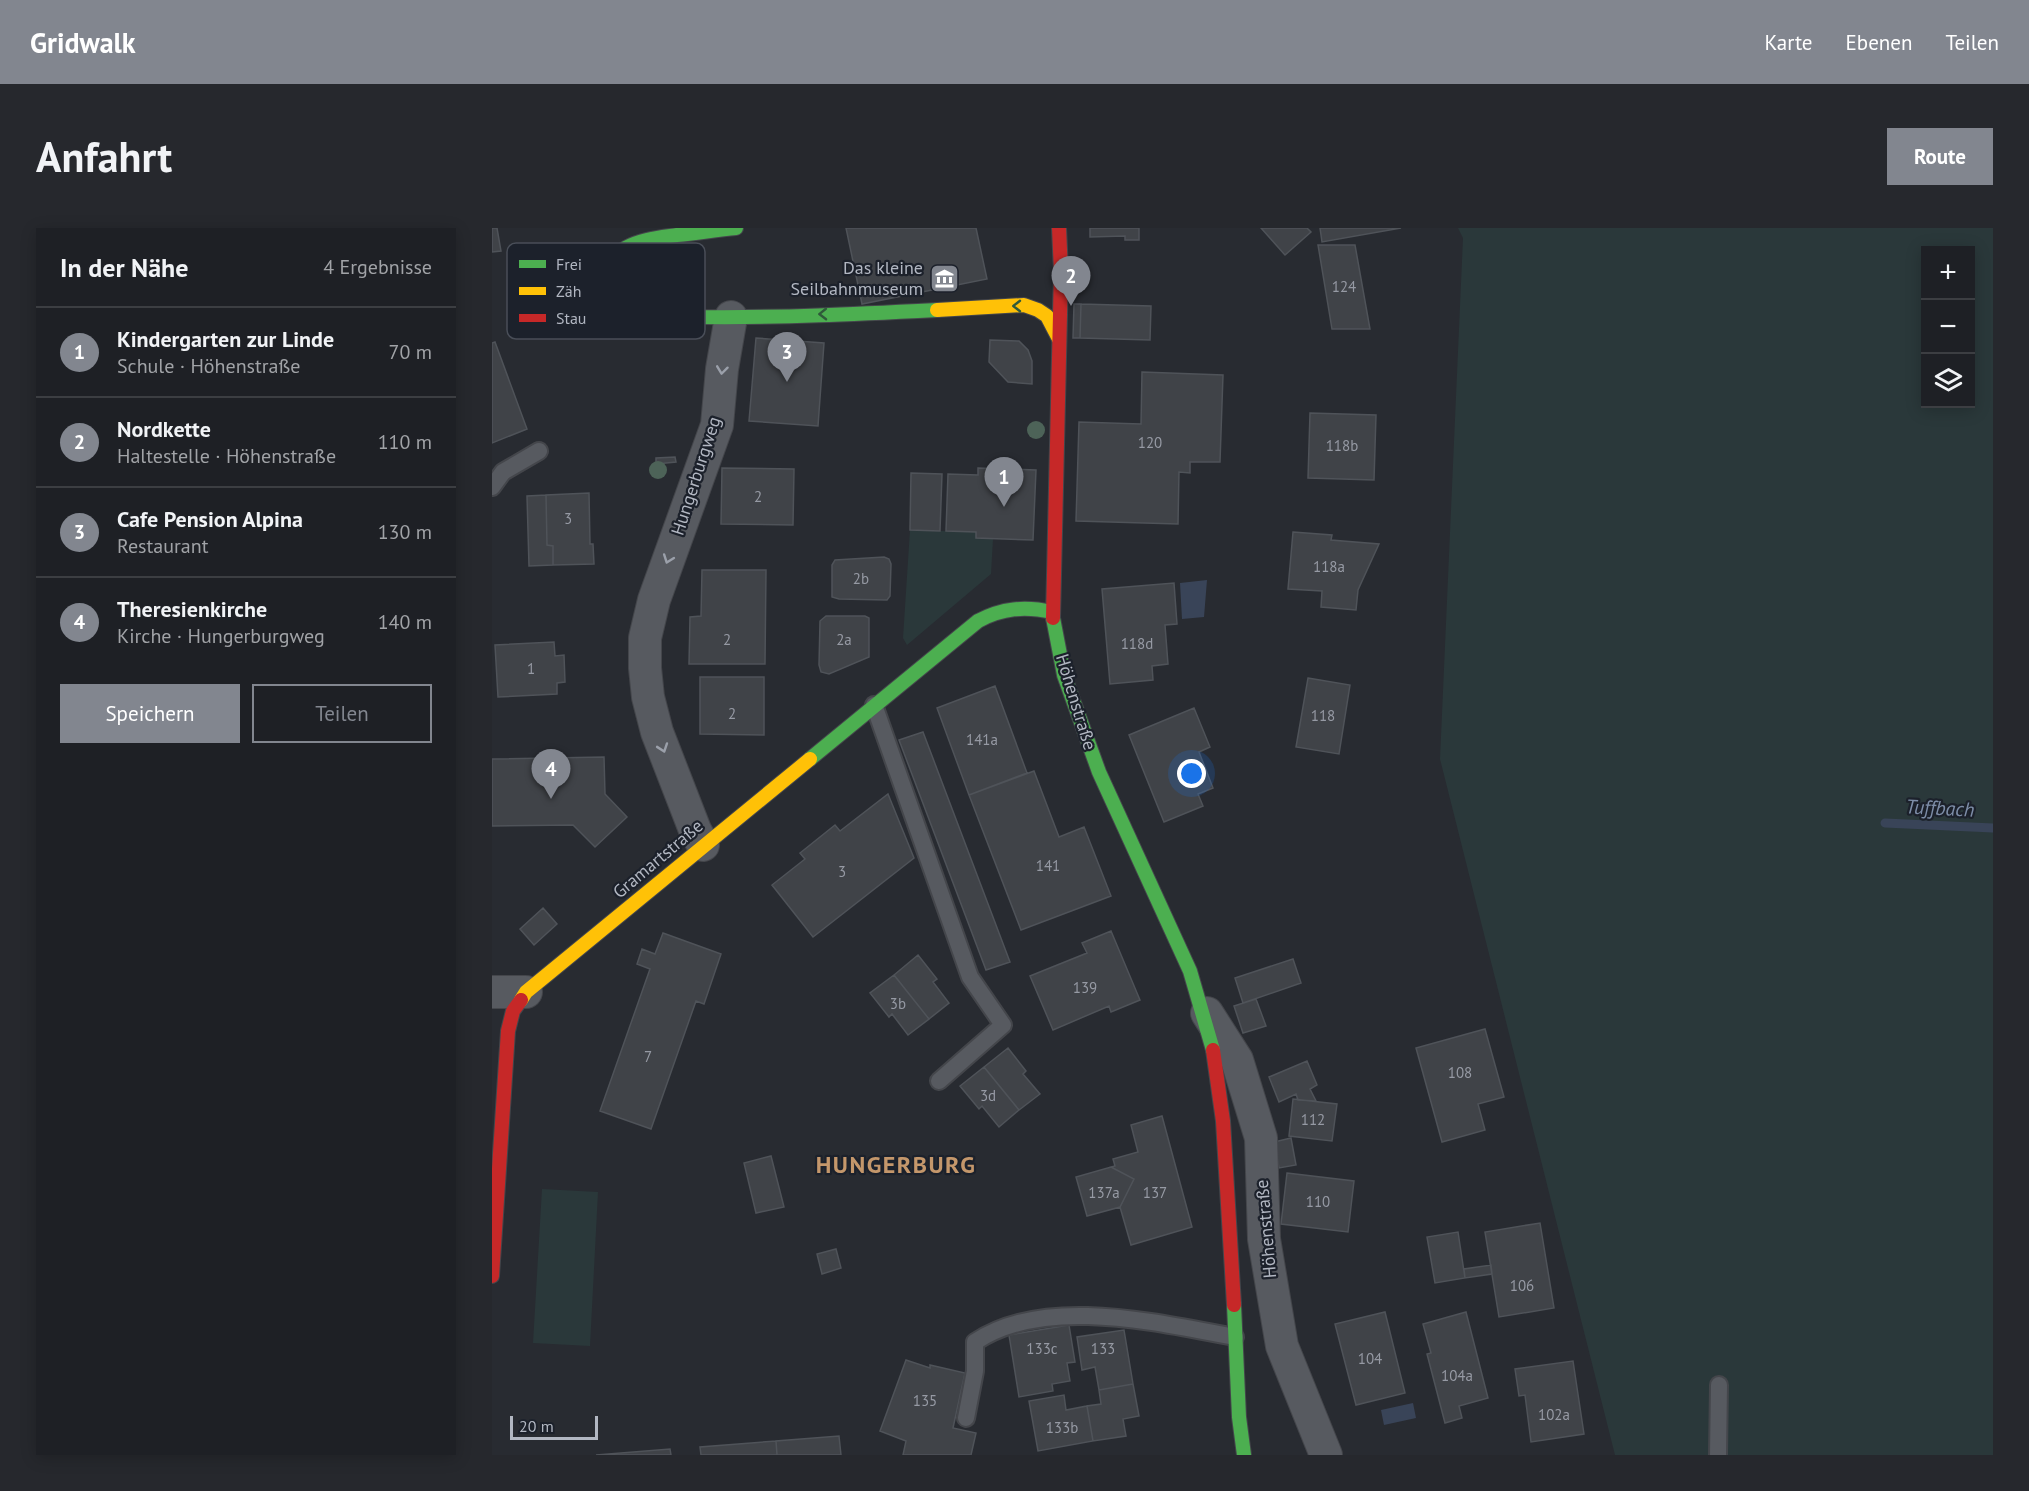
<!DOCTYPE html>
<html lang="de">
<head>
<meta charset="utf-8">
<style>
	:root { --surface:#1e2025; --page:#26282d; --text:#f1f3f6; --muted:#a1a3a7; --line:#3c3e42; --accent:#82868f }
	body { margin:0; font-family:"PT Sans",sans-serif; background:var(--page); color:var(--text) }
	.controls { position:absolute; right:18px; top:18px; display:grid; overflow:hidden; border-radius:0px; box-shadow:0 3px 15px #0003 }
	.controls button { width:54px; height:54px; display:grid; place-items:center; padding:0; border:0; border-bottom:2px solid var(--line); background:var(--surface); color:var(--text); font:30px sans-serif }
	.scale { position:absolute; left:18px; bottom:15px; width:88px; box-sizing:border-box; padding-left:6px; border:3px solid #b2b7c2; border-top:0; font-size:16px; line-height:21px; white-space:nowrap; color:#b2b7c2; -webkit-text-stroke:4px #1c212b; paint-order:stroke }
	.you { position:absolute; left:700px; top:546px; width:21px; height:21px; margin:-15px; border:4px solid #fff; border-radius:50%; background:#1a73e8; box-shadow:0 0 0 9px #1a73e833 }
	.badge { display:grid; place-items:center; width:39px; height:39px; border-radius:50%; background:var(--accent); color:#fff; font-size:20px; font-weight:700 }
	.pin { position:absolute; translate:-50% -50px; filter:drop-shadow(0 2px 3px #0008) }
	.pin::after { content:''; position:absolute; top:32px; width:21px; height:18px; background:inherit; clip-path:polygon(0 0,100% 0,50% 100%) }
	.list { margin:0; padding:0; list-style:none }
	h2 { display:flex; justify-content:space-between; align-items:center; height:78px; margin:0; padding:0 24px; font-size:26px }
	h2 small { font-size:20px; font-weight:400; color:var(--muted) }
	.list li { display:grid; grid-template-columns:39px 1fr auto; gap:18px; align-items:center; box-sizing:border-box; height:90px; padding:0 24px; border-top:2px solid var(--line) }
	.list b { display:block; font-size:22px; white-space:nowrap }
	.list p { margin:0; font-size:20px; white-space:nowrap; color:var(--muted) }
	.list em { font-size:20px; font-style:normal; color:var(--muted) }
	.actions { display:flex; gap:12px; padding:18px 24px }
	.actions a { flex:1; padding:14px 0; border:2px solid var(--accent); border-radius:0px; text-align:center; font-size:21px; color:var(--accent) }
	.actions .main { background:var(--accent); color:#fff }
	.icon { flex:none; width:33px; height:33px; fill:none; stroke:currentColor; stroke-width:2; stroke-linecap:round; stroke-linejoin:round }
	.map { position:relative; flex:none; width:1501px; height:1227px; overflow:hidden; border-radius:0px }
	header { display:flex; align-items:center; gap:36px; box-sizing:border-box; height:84px; padding:0 30px; background:var(--accent); color:#fff }
	header strong { font-size:28px }
	nav { display:flex; gap:33px; margin-inline-start:auto; font-size:21px }
	.intro { display:flex; align-items:center; justify-content:space-between; box-sizing:border-box; height:144px; padding:0 36px }
	h1 { margin:0; font-size:42px }
	.button { padding:15px 27px; border-radius:0px; background:var(--accent); color:#fff; font-size:21px; font-weight:700 }
	main { display:flex; gap:36px; padding:0 36px }
	aside { flex:1; background:var(--surface); border-radius:0px; box-shadow:0 3px 15px #0003 }
	.map>svg:first-child { display:block }
</style>
</head>
<body>
<header>
<strong>Gridwalk</strong>
<nav><a>Karte</a><a>Ebenen</a><a>Teilen</a></nav>
</header>
<div class="intro"><h1>Anfahrt</h1><a class="button">Route</a></div>
<main>
<aside>
<h2>In der Nähe<small>4 Ergebnisse</small></h2>
<ul class="list">
<li><span class="badge">1</span><div><b>Kindergarten zur Linde</b><p>Schule · Höhenstraße</p></div><em>70 m</em></li>
<li><span class="badge">2</span><div><b>Nordkette</b><p>Haltestelle · Höhenstraße</p></div><em>110 m</em></li>
<li><span class="badge">3</span><div><b>Cafe Pension Alpina</b><p>Restaurant</p></div><em>130 m</em></li>
<li><span class="badge">4</span><div><b>Theresienkirche</b><p>Kirche · Hungerburgweg</p></div><em>140 m</em></li>
</ul>
<div class="actions"><a class="main">Speichern</a><a>Teilen</a></div>
</aside>
<div class="map">
<svg width="1501" height="1227" viewBox="0 0 1501 1227">
	<rect width="100%" height="100%" fill="#282b31"/>
	<path fill="#2a383a" fill-rule="evenodd" d="M966,0H1501V1227H1123L948,531L971,10ZM1434,22H1478V176H1434Z
		M418,302L484,304V310L501,311L499,346L415,417L411,410Z
		M50,961L106,964L98,1118L41,1115Z"/>
	<path fill="#394458" d="M715,352L712,389L690,391L688,355Z
		M921,1175L924,1190L892,1197L889,1182Z"/>
	<g fill="none" stroke-linecap="round" stroke-linejoin="round">
		<path stroke="#394458" stroke-width="9" d="M1393,595L1501,600"/>
	</g>
	<path fill="#404348" stroke="#4f5359" stroke-width="1.5" d="M0,0H5L9,23L0,24Z
		M354,0H484L495,51L370,76Z
		M647,0V12H633V8L598,9V0Z
		M769,0H815L819,4L793,27Z
		M828,0H909L830,14Z
		M826,17H863L878,101H840Z
		M582,76H589L588,110H581Z
		M589,76L659,78L658,112L588,110Z
		M264,110L332,115L326,198L257,193Z
		M498,112L527,113L536,122L540,133V156L516,154L497,134Z
		M3,114L35,201L0,215V115Z
		M650,144L731,147L728,234H698V245L687,244L686,296L584,293L587,194L649,196Z
		M818,185L884,187L882,252L816,250Z
		M183,229L184,234L164,236V230Z
		M230,240L302,241L301,297L229,296Z
		M486,240L544,242L541,312L484,310V304L454,303L456,246L486,247Z
		M419,245L450,246L448,303L418,302Z
		M97,265L98,316H101L102,336L61,337V318L55,317L54,267Z
		M54,267L55,317L61,318V337L37,338L35,268Z
		M801,304L840,307L839,312L887,316L866,362L864,382L829,379L830,363L796,361Z
		M392,329L397,331L399,336L398,368L395,372L347,371L340,369V337L343,332Z
		M210,342H274L273,436H197L198,389L209,388Z
		M682,355L685,396L673,397L676,436L660,438L661,452L618,456L610,361Z
		M334,388H373L377,390V429L337,446L329,444L327,437L328,393Z
		M62,414L63,428L72,427L73,454L65,455V466L6,469L3,417Z
		M208,449H272V507L208,506Z
		M816,450L858,457L847,526L804,519Z
		M503,458L535,545L477,567L445,480Z
		M702,480L718,519L707,524L721,560L706,566L711,578L672,594L637,507Z
		M431,504L518,734L494,742L407,512Z
		M112,529L113,566L135,589L103,619L81,597L0,598V531Z
		M542,543L567,609L592,599L619,668L529,702L477,567Z
		M396,566L422,630L321,709L280,657L313,631L308,625L343,597L348,603Z
		M51,680L65,696L42,717L28,701Z
		M619,703L648,772L619,784L617,778L561,802L538,748L595,725L590,715Z
		M171,705L229,726L212,776L204,773L159,901L108,883L158,741L145,736L150,721L163,726Z
		M426,727L445,751L441,754L457,775L437,791L402,747Z
		M801,731L809,755L751,775L743,750Z
		M402,747L437,791L416,807L400,786L397,789L378,765Z
		M764,771L774,798L751,805L742,778Z
		M993,801L1012,869L986,876L993,902L950,914L924,820Z
		M516,820L534,843L531,846L548,866L527,882L492,839Z
		M815,833L825,857L818,861L824,873L806,872L804,866L787,874L777,849Z
		M492,839L527,882L507,899L490,878L487,881L468,858Z
		M801,871L845,876L840,913L797,908Z
		M670,888L700,999L639,1017L628,979L642,951L619,939L623,938L621,931L646,924L639,897Z
		M799,910L804,937L787,940L782,914Z
		M279,928L292,979L264,985L252,935Z
		M619,939L642,951L628,979L595,988L584,949Z
		M795,945L862,953L856,1004L789,996Z
		M1048,995L1062,1080L1007,1089L993,1004Z
		M966,1004L973,1050L943,1055L935,1009Z
		M344,1021L349,1040L330,1046L325,1026Z
		M999,1037L1000,1046L973,1050L972,1041Z
		M893,1084L913,1165L864,1177L843,1096Z
		M974,1084L996,1170L967,1178L970,1190L953,1195L935,1126L939,1125L931,1096Z
		M577,1097L583,1134L575,1135L578,1153L560,1156L561,1163L527,1169L517,1107Z
		M632,1102L641,1156L607,1162L603,1139L590,1142L585,1109Z
		M414,1132L438,1140V1137L473,1145L461,1200L484,1205L479,1227H411L414,1213L388,1203Z
		M1081,1133L1092,1206L1039,1214L1033,1167L1027,1168L1023,1141Z
		M641,1156L647,1188L631,1191L634,1208L601,1213L595,1178L609,1176L607,1162Z
		M572,1167L574,1182L595,1178L601,1213L546,1223L537,1173Z
		M347,1208L349,1227H285L284,1213Z
		M284,1213L285,1227H209L208,1219Z
		M178,1221L179,1227H104Z"/>
	<g fill="none" stroke-linecap="round" stroke-linejoin="round">
		<defs>
			<path id="lane" d="M0,259L11,244L47,223
				M382,477L478,749L511,797L447,853
				M474,1190L483,1143V1114C553,1067 665,1095 743,1109
				M1226,1227L1227,1157"/>
			<path id="street" d="M211,617L203,602L165,504L156,469L153,440V410L162,372L225,197L230,141L239,89
				M0,764H34
				M715,785L745,832L769,910L772,1011L790,1118L834,1227"/>
			<path id="fast" d="M244,0C224,2 205,5 185,7C151,12 113,14 118,60C119,72 129,83 140,86C161,92 187,88 208,89C287,90 366,86 445,82
				M561,390L572,447L607,544L698,743L721,822
				M318,531L486,393C510,380 533,378 560,384
				M742,1077L747,1189L752,1227"/>
			<path id="slow" d="M445,82L532,77L546,82L555,88L567,111
				M29,772L34,764L318,531"/>
			<path id="jam" d="M561,390L569,43L567,0
				M721,822L731,893L742,1077
				M0,1048L16,803L21,783L29,772"/>
		</defs>
		<use href="#lane" stroke="#44464b" stroke-width="20"/>
		<use href="#street" stroke="#44464b" stroke-width="34"/>
		<use href="#fast" stroke="#44464b" stroke-width="16"/>
		<use href="#slow" stroke="#44464b" stroke-width="16"/>
		<use href="#jam" stroke="#44464b" stroke-width="16"/>
		<use href="#lane" stroke="#575a60" stroke-width="16"/>
		<use href="#street" stroke="#575a60" stroke-width="32"/>
		<use href="#fast" stroke="#4caf50" stroke-width="14"/>
		<use href="#slow" stroke="#ffc107" stroke-width="14"/>
		<use href="#jam" stroke="#c62828" stroke-width="14"/>
	</g>
	<g fill="#4d6358">
		<circle cx="544" cy="202" r="9"/>
		<circle cx="166" cy="242" r="9"/>
	</g>
	<defs><path id="oneway-chevron" d="M-2-3.5L2.5 0L-2 3.5" fill="none" stroke-width="1.6" stroke-linecap="round" stroke-linejoin="round" transform="scale(1.5)"/></defs>
	<g stroke="#2f5a3a">
		<use href="#oneway-chevron" transform="translate(525 78) rotate(-180)"/>
		<use href="#oneway-chevron" transform="translate(331 86) rotate(179)"/>
	</g>
	<g stroke="#9ba0aa">
		<use href="#oneway-chevron" transform="translate(230 142) rotate(97)"/>
		<use href="#oneway-chevron" transform="translate(176 331) rotate(110)"/>
		<use href="#oneway-chevron" transform="translate(171 520) rotate(71)"/>
	</g>
	<defs>
		<symbol id="museum-square" viewBox="-11 -11 22 22"><rect x="-9" y="-9" width="18" height="18" rx="4" fill="#82868f" stroke="#1c212b"/><path d="M0-6L6-3V-2H-6V-3ZM-5-1h2V3h-2ZM-1-1h2V3h-2ZM3-1h2V3H3ZM-6 4H6V6H-6Z" fill="#fff"/></symbol>
	</defs>
	<g fill-rule="evenodd">
		<use href="#museum-square" x="436" y="34" width="33" height="33"/>
	</g>
	<g text-anchor="middle" stroke-width="4.5" stroke-linejoin="round" paint-order="stroke">
		<g font-size="15" fill="#969aa4">
			<text x="852" y="64">124</text>
			<text x="658" y="220">120</text>
			<text x="850" y="223">118b</text>
			<text x="266" y="274">2</text>
			<text x="76" y="296">3</text>
			<text x="837" y="344">118a</text>
			<text x="369" y="356">2b</text>
			<text x="235" y="417">2</text>
			<text x="352" y="417">2a</text>
			<text x="645" y="421">118d</text>
			<text x="39" y="446">1</text>
			<text x="240" y="491">2</text>
			<text x="831" y="493">118</text>
			<text x="490" y="517">141a</text>
			<text x="556" y="643">141</text>
			<text x="350" y="649">3</text>
			<text x="593" y="765">139</text>
			<text x="406" y="781">3b</text>
			<text x="156" y="834">7</text>
			<text x="968" y="850">108</text>
			<text x="496" y="873">3d</text>
			<text x="821" y="897">112</text>
			<text x="612" y="970">137a</text>
			<text x="663" y="970">137</text>
			<text x="826" y="979">110</text>
			<text x="1030" y="1063">106</text>
			<text x="550" y="1126">133c</text>
			<text x="611" y="1126">133</text>
			<text x="878" y="1136">104</text>
			<text x="965" y="1153">104a</text>
			<text x="433" y="1178">135</text>
			<text x="1062" y="1192">102a</text>
			<text x="570" y="1205">133b</text>
		</g>
		<g font-size="18" fill="#b2b7c2" stroke="#1c212b" text-anchor="end">
			<text x="431" y="46">Das kleine<tspan x="431" dy="21">Seilbahnmuseum</tspan></text>
		</g>
		<g font-size="18" fill="#b2b7c2" stroke="#1c212b">
			<text transform="translate(204 248) rotate(-72)" y="6">Hungerburgweg</text>
			<text transform="translate(584 474) rotate(73)" y="6">Höhenstraße</text>
			<text transform="translate(166 631) rotate(-40)" y="6">Gramartstraße</text>
			<text transform="translate(774 1001) rotate(-95)" y="6">Höhenstraße</text>
		</g>
		<g font-size="20" font-style="italic" fill="#7d8da7" stroke="#1c212b">
			<text transform="translate(1448 580) rotate(3)" y="7">Tuffbach</text>
		</g>
		<g font-size="24" font-weight="bold" letter-spacing="1.5" fill="#c4976b" stroke="#1c212b">
			<text x="404" y="945">HUNGERBURG</text>
		</g>
	</g>
	<rect x="15" y="15" width="198" height="96" rx="9" fill="#1c212b" stroke="#494e58" stroke-width="1.5"/>
	<rect x="27" y="32" width="27" height="8" fill="#4caf50"/>
	<rect x="27" y="59" width="27" height="8" fill="#ffc107"/>
	<rect x="27" y="86" width="27" height="8" fill="#c62828"/>
	<g font-size="16" fill="#b2b7c2">
		<text x="64" y="42">Frei</text>
		<text x="64" y="69">Zäh</text>
		<text x="64" y="96">Stau</text>
	</g>
</svg>
<div class="controls">
<button>+</button>
<button>−</button>
<button><svg class="icon" aria-label="layers" viewBox="0 0 24 24"><path d="M12 4l9 5-9 5-9-5zM3 14l9 5 9-5"/></svg></button>
</div>
<div class="scale">20 m</div>
<div class="you"></div>
<div class="pin badge" style="left:512px;top:279px">1</div>
<div class="pin badge" style="left:579px;top:78px">2</div>
<div class="pin badge" style="left:295px;top:154px">3</div>
<div class="pin badge" style="left:59px;top:571px">4</div>
</div>
</main>
</body>
</html>
